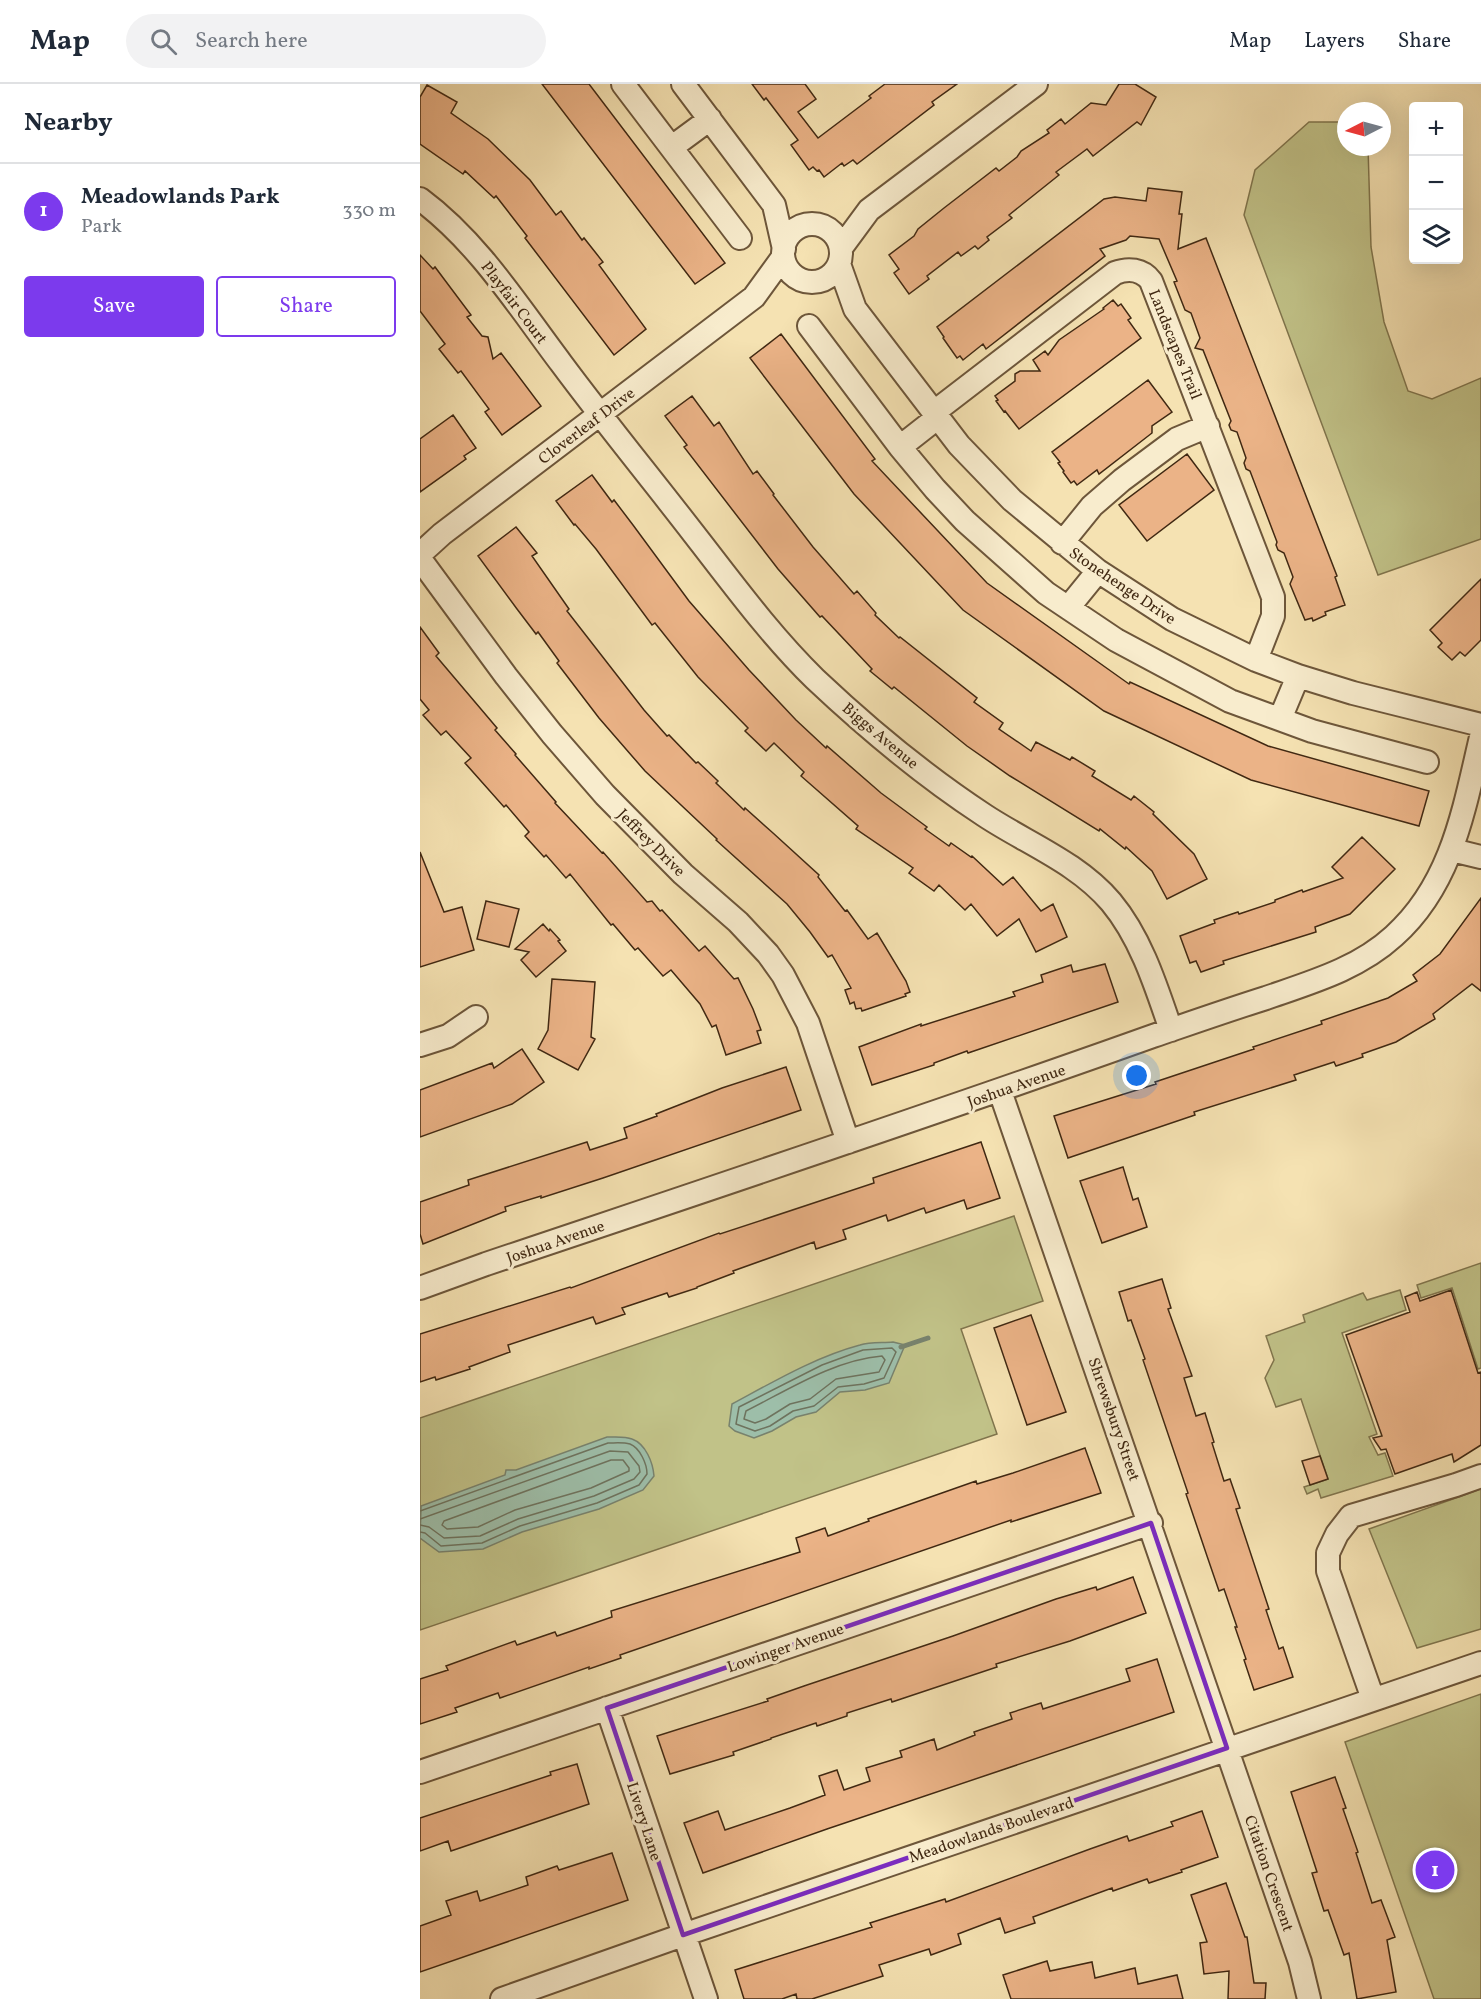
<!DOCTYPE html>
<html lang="en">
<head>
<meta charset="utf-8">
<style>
	:root { --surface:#fff; --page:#f2f2f3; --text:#1f2937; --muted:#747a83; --line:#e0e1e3; --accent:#7c3aed }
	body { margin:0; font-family:Vollkorn,serif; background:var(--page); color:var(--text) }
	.controls { position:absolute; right:18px; top:18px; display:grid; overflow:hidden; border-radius:6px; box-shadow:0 6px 24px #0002 }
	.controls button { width:54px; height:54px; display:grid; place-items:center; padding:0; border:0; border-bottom:2px solid var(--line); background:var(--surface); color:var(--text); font:30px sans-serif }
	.compass { position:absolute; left:917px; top:18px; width:54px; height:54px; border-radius:50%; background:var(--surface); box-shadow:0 6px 24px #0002; rotate:264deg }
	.you { position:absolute; left:717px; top:992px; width:21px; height:21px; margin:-15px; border:4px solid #fff; border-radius:50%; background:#1a73e8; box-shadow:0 0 0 9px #1a73e833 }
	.badge { display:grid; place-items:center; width:39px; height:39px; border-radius:50%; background:var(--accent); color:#fff; font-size:20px; font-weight:700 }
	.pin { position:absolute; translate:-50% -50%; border:3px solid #fff; box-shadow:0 2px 6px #0006 }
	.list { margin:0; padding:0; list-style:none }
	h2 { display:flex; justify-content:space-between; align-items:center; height:78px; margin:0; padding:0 24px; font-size:26px }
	h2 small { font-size:20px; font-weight:400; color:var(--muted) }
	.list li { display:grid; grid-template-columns:39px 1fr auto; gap:18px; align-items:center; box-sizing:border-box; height:96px; padding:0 24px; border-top:2px solid var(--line) }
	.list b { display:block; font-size:22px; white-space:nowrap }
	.list p { margin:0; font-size:20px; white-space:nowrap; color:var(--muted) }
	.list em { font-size:20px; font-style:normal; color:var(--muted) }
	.actions { display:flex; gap:12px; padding:18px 24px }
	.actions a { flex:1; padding:14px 0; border:2px solid var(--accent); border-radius:6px; text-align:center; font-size:21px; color:var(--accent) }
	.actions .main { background:var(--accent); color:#fff }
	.icon { flex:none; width:33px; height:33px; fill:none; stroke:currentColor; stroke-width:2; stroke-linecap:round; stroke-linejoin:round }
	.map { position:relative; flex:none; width:1061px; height:1915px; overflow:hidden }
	header { display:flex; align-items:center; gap:36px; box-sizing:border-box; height:84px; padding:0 30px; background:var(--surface); border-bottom:2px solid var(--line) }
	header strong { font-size:28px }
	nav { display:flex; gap:33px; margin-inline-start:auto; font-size:21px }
	.search { width:420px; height:54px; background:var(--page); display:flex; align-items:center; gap:15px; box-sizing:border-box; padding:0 21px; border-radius:33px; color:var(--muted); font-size:22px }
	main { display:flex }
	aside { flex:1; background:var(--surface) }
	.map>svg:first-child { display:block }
</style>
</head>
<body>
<header>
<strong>Map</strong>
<div class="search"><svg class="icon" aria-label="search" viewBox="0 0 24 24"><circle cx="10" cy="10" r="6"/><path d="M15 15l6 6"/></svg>Search here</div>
<nav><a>Map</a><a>Layers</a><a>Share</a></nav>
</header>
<main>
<aside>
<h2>Nearby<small></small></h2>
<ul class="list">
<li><span class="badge">1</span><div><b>Meadowlands Park</b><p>Park</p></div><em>330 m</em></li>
</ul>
<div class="actions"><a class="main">Save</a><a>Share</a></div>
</aside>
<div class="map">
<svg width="1061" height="1915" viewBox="0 0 1061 1915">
	<rect width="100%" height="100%" fill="#f5e2b2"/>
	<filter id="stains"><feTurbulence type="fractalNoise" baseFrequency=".00333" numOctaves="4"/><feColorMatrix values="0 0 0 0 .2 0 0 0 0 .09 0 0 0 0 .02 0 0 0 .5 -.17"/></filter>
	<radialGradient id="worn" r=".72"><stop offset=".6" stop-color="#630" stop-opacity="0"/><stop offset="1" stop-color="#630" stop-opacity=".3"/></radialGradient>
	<path fill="#c1c288" stroke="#80754d" stroke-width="1.5" d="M889,38H926V63H948L951,163L964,238L988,307L1012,315L1061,294V455L958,491L824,131L835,86Z
		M594,1132L623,1217L541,1245L577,1350L0,1546V1334Z
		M1061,1179V1284L1058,1285L1032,1204L1001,1214L997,1201Z
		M980,1206L986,1226L922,1249L957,1350L949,1353L958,1371L965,1369L973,1392L901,1414L898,1405L887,1410L884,1403L908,1395L881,1315L856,1323L845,1294L854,1276L846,1252L885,1238L883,1231L943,1209L947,1216Z
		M1061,1405V1545L997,1564L949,1445Z
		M1061,1610V1915H1014L925,1658Z"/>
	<path fill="#9dbea9" stroke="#78826d" stroke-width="1.5" d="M473,1258L485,1261L469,1299L445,1306L420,1308L396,1328L376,1333L352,1347L334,1354L315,1347L309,1342L312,1320C353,1298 395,1273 440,1261C450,1258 462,1259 473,1258Z
		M187,1353C195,1353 205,1352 212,1355C226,1360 233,1379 234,1392L223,1406L179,1425L102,1448L63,1465L19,1468L0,1454L1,1422L85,1391L86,1386H96Z"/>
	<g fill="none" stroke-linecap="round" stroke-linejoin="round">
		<path stroke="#6e735e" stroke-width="1.5" d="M472,1264L476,1268L464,1294L444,1300L418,1303L394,1322L373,1327L350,1342L335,1347L316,1340L319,1323L402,1281L443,1266Z
			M462,1272L465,1276L459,1288L416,1295L390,1315L370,1320L346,1335L335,1339L324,1335L326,1327C368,1306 414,1276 462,1272Z
			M191,1376H203L209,1384V1387L171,1404L95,1426L58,1443L27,1445L22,1441L24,1437Z
			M0,1427L188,1359C195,1359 203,1358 210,1360C220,1364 227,1380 227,1390L219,1401L177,1419L100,1442L62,1459L21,1462L5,1449L0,1448
			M0,1435L190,1367L208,1368L219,1382L220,1388L214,1395L174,1412L98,1435L60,1452L24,1454L9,1443L0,1441"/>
		<path stroke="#78826d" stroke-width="5" d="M481,1263L508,1254"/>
	</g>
	<path fill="#ebb387" stroke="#402812" stroke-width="1.5" d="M122,0H169L305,179L275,200Z
		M332,0H385L396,15L378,28L398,54L451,14L449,12L465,0H537L512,18L514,21L437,80L433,76L424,82L422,79L404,93L399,86L397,87L393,83L389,86L371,61L378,56L346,14L344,16Z
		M699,0H715L736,13L721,41L717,38L673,72L667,65L636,88L639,91L589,131L592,134L567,153L569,156L558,165L555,162L541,172L538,168L507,192L509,195L489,210L474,189L479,185L469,171L494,152L498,145L524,124L576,84L579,87L597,73L601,67L629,49L627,46L641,35L645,40L671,19L686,21Z
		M7,1L37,18L31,29L68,55L110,96L136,131L141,127L162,156L164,154L183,178L179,181L226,245L194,271L105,154L107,152L76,112L74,114L45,87L43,90L0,60V13Z
		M728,104L762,108L759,130H762L758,165L786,154L917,492L915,493L925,521L905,528L906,531L893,537L892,534L885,536L870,500L873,493L864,469L858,466L856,461L857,458L830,387L826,385L824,379L826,374L817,348L811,346L809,341L811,337L783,266L775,264L780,254L771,229L765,226L754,198L757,197L739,155L710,152L706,156L680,165L685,172L566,265L563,260L543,276L540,272L537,274L523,254L524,253L517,243L684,115L695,113L726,117Z
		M0,171L13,185L15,183L51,231L47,233L62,252L68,253L73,275L81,269L121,322L82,351L65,328L69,325L41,287L38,289L19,265L25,260L0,227Z
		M693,216L698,222L701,220L711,234L708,236L721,254L599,345L585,327L584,328L576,317L578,316L575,312L595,297V290L600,287H620L613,276L625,267L628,271L639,256L684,225L683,224Z
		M361,250L455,375L452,377L567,499L709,600L710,598L848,662L1009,707L999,742L831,696L684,627L543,526L434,410L330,274Z
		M728,296L752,328L732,342V349L679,390L677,386L657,401L654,397L651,399L643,388L644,387L638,379L640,378L632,368Z
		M272,312L294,342L299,338L333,390L337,387L354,410L353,411L393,463L434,510L437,507L456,529L455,531L479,554L480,553L557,614L554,618L583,639L579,645L611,667L616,658L650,676L652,673L675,687L672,692L711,716L714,712L734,728L733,730L774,770L787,795L747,815L732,787L706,763L705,765L680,745L679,747L590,692L547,662L474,603L472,605L450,587L452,585L402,532L400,533L358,485L264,363L267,361L245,332Z
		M33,331L56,364L44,372L46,375L0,408V355Z
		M767,370L794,406L727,457L699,421Z
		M172,391L192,418L194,416L213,441L269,517L329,586L376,636L406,664L407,662L461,709L507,743L505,745L529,762L531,759L551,773L552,772L583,801L593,793L621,827L633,820L647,853L616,868L599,835L577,852L551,820L545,826L519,801L514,807L489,789L493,784L436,745L438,742L381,692L384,688L354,659L346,667L325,647L328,644L278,593L235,539L232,541L176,465L155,440L154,441L136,417Z
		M96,443L117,469L112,472L149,525L147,527L224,626L247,652L249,651L276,679L278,678L298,697L296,699L324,726L325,724L353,749L399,791L398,793L425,827L427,826L448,855L457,849L486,897L490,908L485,910L486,912L442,927L441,924L436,925L434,918L430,920L425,906L431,904L412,871L408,873L390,848L367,820L296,756L297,755L225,687L179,634L137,579L139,577L118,548L116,550L97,525L58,472Z
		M1061,495V556L1045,572L1040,568L1032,576L1018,563L1022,559L1010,546Z
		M0,543L19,569L16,572L77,644L75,646L96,670L95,671L136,718L135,719L182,769L183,768L227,818L232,817L240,827L242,826L279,867L285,862L314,895L318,894L333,925L341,946L337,947L341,959L306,971L296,941L292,943L280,920L251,886L243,892L218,864L215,866L193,840L191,841L150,790L146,794L126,771L124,773L105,752L109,748L86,721L84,723L45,679L51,674L26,647L21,651L3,631L9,626L0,615Z
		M942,753L975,785L930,830L895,843L896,848L803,877L804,880L781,888L776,877L770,879L760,852L795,839L794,836L818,828L819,830L855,818V816L882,806L883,808L923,794L912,783Z
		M0,768L24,828L42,823L54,866L0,883Z
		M1061,814V907L1052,900L1013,930L1015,935L976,958L942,970L943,973L916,982L914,978L874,991L876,996L774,1028L775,1031L648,1074L634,1032L736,1000L735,998L834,965L833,963L902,940L901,937L968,914L997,897L993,891L1020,870Z
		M66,817L99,825L89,863L57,855Z
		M123,840L129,847L130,845L140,856L138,857L146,867L116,893L101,876L109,868L95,865Z
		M685,880L698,918L548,969L547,967L514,979V981L452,1001L439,963L501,940V942L595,912L593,908L623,898L621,891L651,881L653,888Z
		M132,895L175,898L171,953L175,955L158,986L118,965L128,946Z
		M102,965L124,998L92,1020L0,1053V1006L72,979L74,984Z
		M366,983L381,1026L183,1094L121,1114V1112L85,1123L86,1127L3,1160L0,1150V1118L49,1101L48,1096L167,1058L170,1066L207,1054L204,1044L237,1032L236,1030L302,1004Z
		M561,1058L580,1114L547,1125L544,1116L506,1129L504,1124L468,1137L466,1131L423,1146L426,1155L396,1165L394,1158L313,1187L314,1189L277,1203V1204L249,1213L247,1209L202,1224L205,1230L176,1240L173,1233L88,1261L90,1268L49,1283L50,1285L16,1296L15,1293L0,1298V1250L150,1203L151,1204L299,1149L300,1150L454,1099L453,1094Z
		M703,1083L713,1116L718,1114L727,1143L682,1159L660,1097Z
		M742,1195L751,1224L748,1225L772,1292L764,1294L776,1332L785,1329L794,1358L792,1359L804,1397L810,1395L820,1424L816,1425L849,1525L846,1526L859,1565L863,1563L873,1593L834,1606L824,1576L826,1575L815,1543H817L804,1505L799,1507L787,1472L766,1410L768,1409L723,1276L725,1275L711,1236L708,1237L699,1208Z
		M1031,1206L1058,1289L1061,1288V1361L1034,1378L1032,1370L975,1390L966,1365L961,1366L953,1354L962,1352L926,1251L990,1228L985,1213L997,1208L1000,1217Z
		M611,1231L646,1328L607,1341L574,1244Z
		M665,1364L681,1409L591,1438V1436L200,1571L201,1574L169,1585V1583L80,1614L78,1609L35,1624L37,1628L0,1640V1595L28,1586L26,1582L95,1557L97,1561L135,1548L137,1552L192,1533L191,1527L380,1468L376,1454L405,1444L408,1452L449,1437L448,1435L556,1397L557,1400L593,1389Z
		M900,1372L908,1395L890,1401L882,1377Z
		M713,1493L726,1529L650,1557L576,1580L577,1583L472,1618L471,1615L427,1629V1632L397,1642L396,1639L351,1654V1655L313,1668L314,1671L250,1690L237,1652L348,1617L347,1615L384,1602L533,1552L636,1515L676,1503L677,1506Z
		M737,1575L754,1628L407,1745L283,1789L264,1739L298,1727L305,1746L370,1724L405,1711L399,1692L417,1686L424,1706L450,1697L446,1684L482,1673L480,1667L514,1655L517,1666L555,1651L554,1648L592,1635L590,1629L621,1619L623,1625L710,1597L706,1585Z
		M157,1680L169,1720L31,1767L28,1757L0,1767V1734L131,1691L130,1688Z
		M915,1693L926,1724L923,1725L938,1768L936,1769L952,1819L961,1816L975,1853L967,1856L976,1908L937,1915L929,1869L924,1871L908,1826L904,1827L892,1789L897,1788L871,1708Z
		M782,1727L798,1773L761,1786L762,1788L729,1799L727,1795L693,1807L692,1804L613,1833L615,1839L585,1849L580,1834L538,1850L541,1860L511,1871L509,1865L459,1881L463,1892L392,1915H377L376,1910L362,1915H324L315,1886L452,1843L450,1839L525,1815L526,1818L670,1765L707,1752L709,1757L753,1742L751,1738Z
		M192,1769L208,1816L0,1888V1842L31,1831L26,1817L57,1807L60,1817L108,1801L106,1793L137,1782L139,1786Z
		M806,1799L825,1853H827L834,1899H846L845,1915H808L809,1887L784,1890L780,1859L787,1858L771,1811Z
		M627,1877L630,1887L672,1878L675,1894L715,1884L718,1900L757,1891L763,1915H591L583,1891Z"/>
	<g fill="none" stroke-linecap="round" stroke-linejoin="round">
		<defs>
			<path id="minor" d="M203,0L320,154
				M263,0L354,121L364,165
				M252,63L290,35
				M0,115C58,158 98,222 141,279C184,337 230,393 274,450C313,500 350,551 395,595C448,645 503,691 564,731C606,759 657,778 691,818C721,854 736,902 751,946
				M363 169a29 29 0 1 1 58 0a29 29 0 1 1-58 0Z
				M421,164L449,126L616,0
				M419,180L435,225L539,361L592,416L678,487L752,535L836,576L878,592L933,609L1061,641
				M389,242L480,363L515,405L545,437L626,509L696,556L810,617L892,647L1007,678
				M513,329L695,189C708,184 722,185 731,197L853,513V532L836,576
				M480,363L517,334
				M642,459L672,422L702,396L757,355L788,342
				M0,470L22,450L334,213L363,173
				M0,475L86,592L132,650L185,711L263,790L318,838L348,870L363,891L388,939L428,1058
				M648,524L678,487
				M860,635L878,592
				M1032,766L1061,773
				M0,961L28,952L56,933
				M580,1007C682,1296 781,1587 880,1878L889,1915
				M0,1204L66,1180C289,1105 512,1031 733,952C771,939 808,926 846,914C892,898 938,885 974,852C1032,800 1044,725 1061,653
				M953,1615L908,1487V1469L917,1450L931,1432L1036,1401L1061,1392
				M187,1624L286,1915
				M0,1688L731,1439
				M82,1915L263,1851L1061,1579"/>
		</defs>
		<use href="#minor" stroke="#6d563a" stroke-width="26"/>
		<use href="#minor" stroke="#f8eccd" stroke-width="22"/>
	</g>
	<path fill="none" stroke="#7b2cbf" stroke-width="4.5" stroke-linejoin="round" d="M731,1439L807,1664L263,1851L187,1624Z"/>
	<g text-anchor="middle" stroke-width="6" stroke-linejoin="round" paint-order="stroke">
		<g font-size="16" fill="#402812" stroke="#f8eccd">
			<text transform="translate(95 218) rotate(53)" y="6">Playfair Court</text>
			<text transform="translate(756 260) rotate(68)" y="6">Landscapes Trail</text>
			<text transform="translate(166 341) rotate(-37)" y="6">Cloverleaf Drive</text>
			<text transform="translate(703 501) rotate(34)" y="6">Stonehenge Drive</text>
			<text transform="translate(461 651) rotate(40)" y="6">Biggs Avenue</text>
			<text transform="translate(232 758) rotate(45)" y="6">Jeffrey Drive</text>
			<text transform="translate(596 1001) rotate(-19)" y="6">Joshua Avenue</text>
			<text transform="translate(135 1157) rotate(-19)" y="6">Joshua Avenue</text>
			<text transform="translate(695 1335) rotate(71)" y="6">Shrewsbury Street</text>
			<text transform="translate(365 1563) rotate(-19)" y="6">Lowinger Avenue</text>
			<text transform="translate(225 1737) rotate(72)" y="6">Livery Lane</text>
			<text transform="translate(571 1745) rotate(-19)" y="6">Meadowlands Boulevard</text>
			<text transform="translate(850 1789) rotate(71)" y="6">Citation Crescent</text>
		</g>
	</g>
	<rect width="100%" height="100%" filter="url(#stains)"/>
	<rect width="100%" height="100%" fill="url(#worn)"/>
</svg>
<div class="controls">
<button>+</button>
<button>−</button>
<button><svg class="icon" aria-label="layers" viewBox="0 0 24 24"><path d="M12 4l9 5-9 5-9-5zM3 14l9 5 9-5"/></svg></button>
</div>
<svg class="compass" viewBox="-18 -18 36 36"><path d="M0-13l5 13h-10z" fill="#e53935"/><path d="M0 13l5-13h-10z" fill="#747a83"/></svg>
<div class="you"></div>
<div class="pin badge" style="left:1015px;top:1786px">1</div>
</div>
</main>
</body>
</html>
